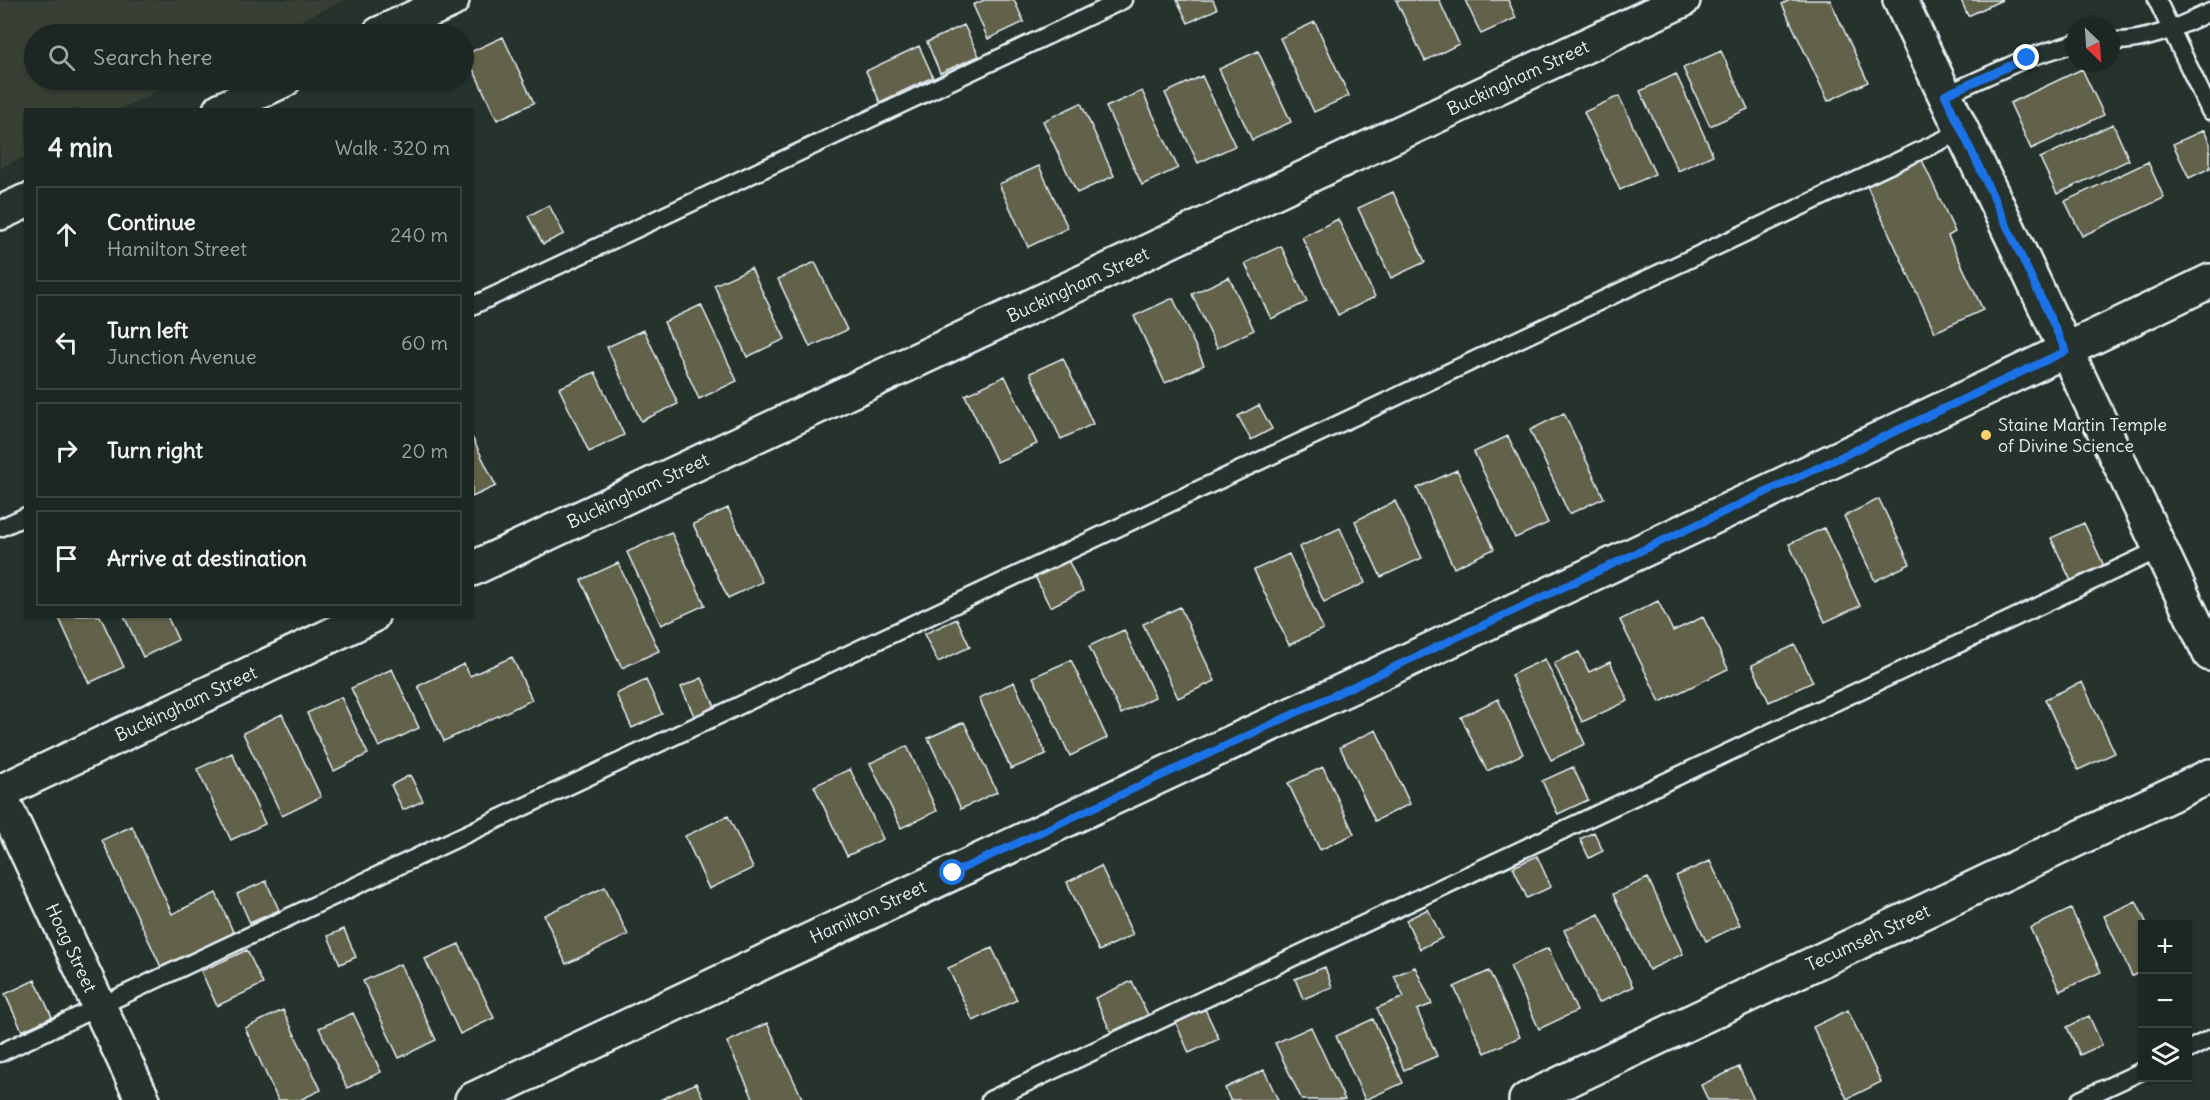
<!DOCTYPE html>
<html lang="en">
<head>
<meta charset="utf-8">
<style>
	:root { --surface:#1c2622; --page:#29322f; --text:#f1f3f6; --muted:#a0a5a5; --line:#3a4340 }
	body { margin:0; font-family:Delius,sans-serif; background:var(--page); color:var(--text) }
	.controls { position:absolute; right:18px; bottom:18px; display:grid; overflow:hidden; border-radius:0px; box-shadow:0 2px 4px #0004 }
	.controls button { width:54px; height:54px; display:grid; place-items:center; padding:0; border:0; border-bottom:2px solid var(--line); background:var(--surface); color:var(--text); font:30px sans-serif }
	.compass { position:absolute; left:2066px; top:18px; width:54px; height:54px; border-radius:50%; background:var(--surface); box-shadow:0 2px 4px #0004; rotate:155deg }
	.stop { position:absolute; width:18px; height:18px; margin:-14px; border:4px solid #1a73e8; border-radius:50%; background:#fff }
	.stop.end { background:#1a73e8; border-color:#fff; box-shadow:0 2px 6px #0008 }
	.list { margin:0; padding:0; list-style:none }
	h2 { display:flex; justify-content:space-between; align-items:center; height:78px; margin:0; padding:0 24px; font-size:26px }
	h2 small { font-size:20px; font-weight:400; color:var(--muted) }
	.list li { display:grid; grid-template-columns:39px 1fr auto; gap:18px; align-items:center; box-sizing:border-box; height:96px; margin:0 12px 12px; padding:0 12px; border:2px solid var(--line); border-radius:0px }
	.list b { display:block; font-size:22px; white-space:nowrap }
	.list p { margin:0; font-size:20px; white-space:nowrap; color:var(--muted) }
	.list em { font-size:20px; font-style:normal; color:var(--muted) }
	.icon { flex:none; width:33px; height:33px; fill:none; stroke:currentColor; stroke-width:2; stroke-linecap:round; stroke-linejoin:round }
	.map { position:relative; flex:none; width:2210px; height:1100px; overflow:hidden }
	.search { position:absolute; background:var(--surface); box-shadow:0 2px 4px #0004; left:24px; top:24px; width:450px; height:66px; display:flex; align-items:center; gap:15px; box-sizing:border-box; padding:0 21px; border-radius:33px; color:var(--muted); font-size:22px }
	.panel { position:absolute; background:var(--surface); box-shadow:0 2px 4px #0004; left:24px; top:108px; width:450px; height:510px; border-radius:0px }
	.map>svg:first-child { display:block }
</style>
</head>
<body>
<div class="map">
<svg width="2210" height="1100" viewBox="0 0 2210 1100">
	<rect width="100%" height="100%" fill="#26332d"/>
	<filter id="ink" filterUnits="userSpaceOnUse"><feTurbulence type="fractalNoise" baseFrequency=".0167" numOctaves="2"/><feDisplacementMap in="SourceGraphic" scale="12" xChannelSelector="R" yChannelSelector="G"/><feConvolveMatrix kernelMatrix="1 2 1 2 8 2 1 2 1" color-interpolation-filters="sRGB"/></filter>
	<g filter="url(#ink)">
		<path fill="#384136" d="M0,0H344L273,34H34V80H181L120,109L26,110L25,156L0,168Z"/>
		<path fill="#62624c" stroke="#e8f1f8" stroke-width="1.5" d="M984,0H1014L1024,22L988,39L973,5Z
			M1177,0H1213L1217,9L1188,23Z
			M1396,0H1439L1459,44L1425,61Z
			M1465,0H1508L1516,18L1481,34Z
			M1790,0H1830L1868,82L1828,101L1782,4Z
			M1961,0H2002L1968,16Z
			M1315,22L1349,96L1314,112L1280,38Z
			M964,25L979,56L940,73L927,42Z
			M503,37L534,103L497,120L466,54Z
			M919,46L933,77L880,102L866,71Z
			M1258,51L1291,122L1252,140L1219,69Z
			M1721,51L1748,109L1710,126L1683,68Z
			M2082,69L2104,115L2031,149L2010,103Z
			M1676,74L1713,155L1678,171L1640,91Z
			M1202,76L1235,146L1198,163L1165,93Z
			M1142,91L1178,168L1142,185L1106,107Z
			M1619,96L1655,174L1620,190L1584,112Z
			M1081,103L1114,176L1077,193L1043,121Z
			M2113,124L2129,160L2057,194L2040,158Z
			M2204,130L2210,144V168L2189,178L2173,144Z
			M1922,160L1955,232L1948,236L1983,310L1935,332L1867,186Z
			M2148,162L2164,198L2082,236L2065,201Z
			M1039,166L1068,228L1028,247L999,184Z
			M1393,192L1425,262L1391,278L1358,208Z
			M549,205L564,234L543,244L528,216Z
			M1338,219L1375,297L1338,315L1302,237Z
			M1281,246L1307,302L1271,319L1245,263Z
			M815,262L847,330L810,347L778,279Z
			M751,268L785,339L747,357L714,285Z
			M1229,277L1254,330L1217,348L1192,294Z
			M1173,298L1204,365L1165,383L1134,316Z
			M701,305L737,381L699,399L664,322Z
			M644,330L678,404L641,421L607,347Z
			M1063,358L1093,424L1061,439L1030,373Z
			M595,372L624,435L589,452L559,388Z
			M1005,376L1037,444L997,462L965,395Z
			M1259,405L1272,429L1251,440L1238,416Z
			M1564,413L1604,498L1569,514L1530,430Z
			M1508,436L1548,523L1515,538L1474,452Z
			M472,437L496,486L472,497Z
			M1457,470L1494,549L1454,568L1417,488Z
			M1879,499L1910,564L1875,581L1844,516Z
			M1395,501L1422,558L1381,577L1355,521Z
			M728,508L762,582L728,598L693,524Z
			M2084,523L2104,566L2071,581L2051,538Z
			M1340,528L1365,583L1324,602L1299,547Z
			M1824,528L1860,606L1825,622L1789,544Z
			M671,532L705,605L661,625L627,552Z
			M1289,554L1323,629L1289,645L1254,570Z
			M1068,560L1083,591L1050,607L1035,576Z
			M618,563L659,651L622,668L581,580Z
			M1658,601L1673,631L1703,617L1728,669L1660,702L1620,620Z
			M1180,607L1215,681L1178,698L1143,624Z
			M58,616H100L124,667L89,683Z
			M124,616H167L178,640L143,657Z
			M957,619L970,647L938,662L924,634Z
			M1124,630L1155,697L1121,714L1089,646Z
			M1795,645L1813,682L1769,702L1752,665Z
			M1579,652L1589,672L1610,662L1628,701L1582,722L1554,663Z
			M512,657L532,700L444,741L418,686L464,664L470,676Z
			M1545,659L1585,744L1551,760L1511,675Z
			M1071,660L1107,738L1070,756L1033,677Z
			M392,669L419,728L379,747L351,688Z
			M702,678L716,709L695,718L681,687Z
			M646,680L662,714L632,728L616,694Z
			M1014,682L1046,754L1011,769L979,698Z
			M2082,682L2115,753L2078,770L2045,699Z
			M341,697L368,754L334,771L307,713Z
			M1498,699L1523,754L1487,771L1461,717Z
			M282,714L321,797L282,816L243,733Z
			M964,722L997,792L961,809L928,738Z
			M1376,730L1410,804L1375,821L1340,747Z
			M907,746L937,811L901,828L870,763Z
			M232,753L265,824L231,840L197,769Z
			M1323,767L1354,834L1320,850L1288,783Z
			M1573,767L1588,800L1558,814L1542,781Z
			M850,769L883,839L847,856L814,786Z
			M410,775L423,801L403,810L391,785Z
			M728,816L753,868L709,889L685,836Z
			M132,826L172,914L216,893L234,934L161,967L102,840Z
			M1594,832L1603,851L1589,858L1580,839Z
			M1537,856L1551,887L1527,898L1513,867Z
			M1710,861L1740,925L1706,941L1676,876Z
			M1101,866L1133,935L1099,951L1067,882Z
			M1648,878L1683,954L1649,970L1613,894Z
			M266,881L279,910L250,923L237,894Z
			M605,887L628,935L566,964L544,915Z
			M2136,901L2147,924H2142V972L2132,976L2104,916Z
			M1428,909L1442,938L1420,949L1406,920Z
			M2071,909L2101,972L2060,991L2030,928Z
			M1599,914L1633,987L1598,1003L1564,930Z
			M344,929L356,957L340,964L328,936Z
			M459,944L494,1018L460,1034L425,959Z
			M992,948L1017,1000L973,1021L948,968Z
			M1548,948L1577,1011L1539,1029L1510,966Z
			M247,950L263,984L217,1006L201,971Z
			M400,964L436,1040L399,1058L363,981Z
			M1325,967L1332,987L1303,999L1295,979Z
			M1415,967L1432,1004L1417,1010L1437,1056L1404,1070L1377,1008L1404,997L1394,976Z
			M1489,971L1520,1037L1485,1053L1454,987Z
			M35,980L52,1017L22,1031L5,994Z
			M1132,981L1148,1015L1111,1032L1095,998Z
			M1205,1009L1219,1039L1189,1053L1176,1023Z
			M283,1010L321,1090L300,1100H278L245,1028Z
			M1848,1010L1881,1082L1847,1099L1813,1027Z
			M353,1013L381,1072L347,1088L319,1028Z
			M2089,1016L2102,1045L2080,1055L2067,1027Z
			M1373,1019L1403,1083L1365,1100L1336,1036Z
			M767,1023L803,1100H754L727,1042Z
			M1311,1027L1345,1100H1302L1275,1043Z
			M1739,1067L1754,1100H1708L1701,1085Z
			M1264,1070L1278,1100H1230L1225,1088Z
			M696,1083L704,1100H660Z"/>
		<g fill="none" stroke-linecap="round" stroke-linejoin="round">
			<defs>
				<path id="service" d="M2157,0L2210,111
					M2111,41C2148,42 2178,27 2210,12
					M1945,95L2027,58L2075,43
					M472,306L1123,0
					M0,528L26,516
					M2188,1050L2210,1039
					M0,1053L1962,131
					M990,1100L2160,549
					M2080,1100L2142,1071"/>
				<path id="minor" d="M1900,0L2210,654
					M379,34L452,0
					M220,110L284,80
					M0,213L26,201
					M472,569L1683,0
					M0,792L372,616
					M0,795L143,1100
					M472,1100C1050,824 1633,559 2210,281
					M1526,1100L2210,776"/>
			</defs>
			<use href="#service" stroke="#e8f1f8" stroke-width="21"/>
			<use href="#minor" stroke="#e8f1f8" stroke-width="38"/>
			<use href="#service" stroke="#26332d" stroke-width="16"/>
			<use href="#minor" stroke="#26332d" stroke-width="33"/>
		</g>
	</g>
	<g fill="none" stroke-linecap="round" stroke-linejoin="round" filter="url(#ink)">
		<path stroke="#1a73e8" stroke-width="8" d="M953,873L1360,683L2066,351L1945,95L2027,58"/>
	</g>
	<circle fill="#ffd166" stroke="#26332d" stroke-width="2" cx="1986" cy="435" r="6"/>
	<g text-anchor="middle" stroke-width="5" stroke-linejoin="round" paint-order="stroke">
		<g font-size="18" fill="#e8f1f8" stroke="#26332d">
			<text transform="translate(1518 78) rotate(-25)" y="6">Buckingham Street</text>
			<text transform="translate(1078 285) rotate(-25)" y="6">Buckingham Street</text>
			<text transform="translate(638 491) rotate(-25)" y="6">Buckingham Street</text>
			<text transform="translate(186 704) rotate(-25)" y="6">Buckingham Street</text>
			<text transform="translate(868 912) rotate(-25)" y="6">Hamilton Street</text>
			<text transform="translate(1868 938) rotate(-25)" y="6">Tecumseh Street</text>
			<text transform="translate(71 948) rotate(65)" y="6">Hoag Street</text>
		</g>
		<g font-size="18" fill="#e8f1f8" stroke="#26332d" text-anchor="start">
			<text x="1998" y="431">Staine Martin Temple<tspan x="1998" dy="21">of Divine Science</tspan></text>
		</g>
	</g>
</svg>
<div class="controls">
<button>+</button>
<button>−</button>
<button><svg class="icon" aria-label="layers" viewBox="0 0 24 24"><path d="M12 4l9 5-9 5-9-5zM3 14l9 5 9-5"/></svg></button>
</div>
<svg class="compass" viewBox="-18 -18 36 36"><path d="M0-13l5 13h-10z" fill="#e53935"/><path d="M0 13l5-13h-10z" fill="#a0a5a5"/></svg>
<div class="stop" style="left:953px;top:873px"></div>
<div class="stop end" style="left:2027px;top:58px"></div>
<div class="search"><svg class="icon" aria-label="search" viewBox="0 0 24 24"><circle cx="10" cy="10" r="6"/><path d="M15 15l6 6"/></svg>Search here</div>
<section class="panel">
<h2>4 min<small>Walk · 320 m</small></h2>
<ul class="list">
<li><svg class="icon" aria-label="ahead" viewBox="0 0 24 24"><path d="M12 20V5M6 11l6-6 6 6"/></svg><div><b>Continue</b><p>Hamilton Street</p></div><em>240 m</em></li>
<li><svg class="icon" aria-label="left" viewBox="0 0 24 24"><path d="M17 20v-9H6M10 6l-5 5 5 5"/></svg><div><b>Turn left</b><p>Junction Avenue</p></div><em>60 m</em></li>
<li><svg class="icon" aria-label="right" viewBox="0 0 24 24"><path d="M7 20v-9h11M14 6l5 5-5 5"/></svg><div><b>Turn right</b></div><em>20 m</em></li>
<li><svg class="icon" aria-label="arrive" viewBox="0 0 24 24"><path d="M6 21V4h12l-3 4 3 4H6"/></svg><div><b>Arrive at destination</b></div></li>
</ul>
</section>
</div>
</body>
</html>
